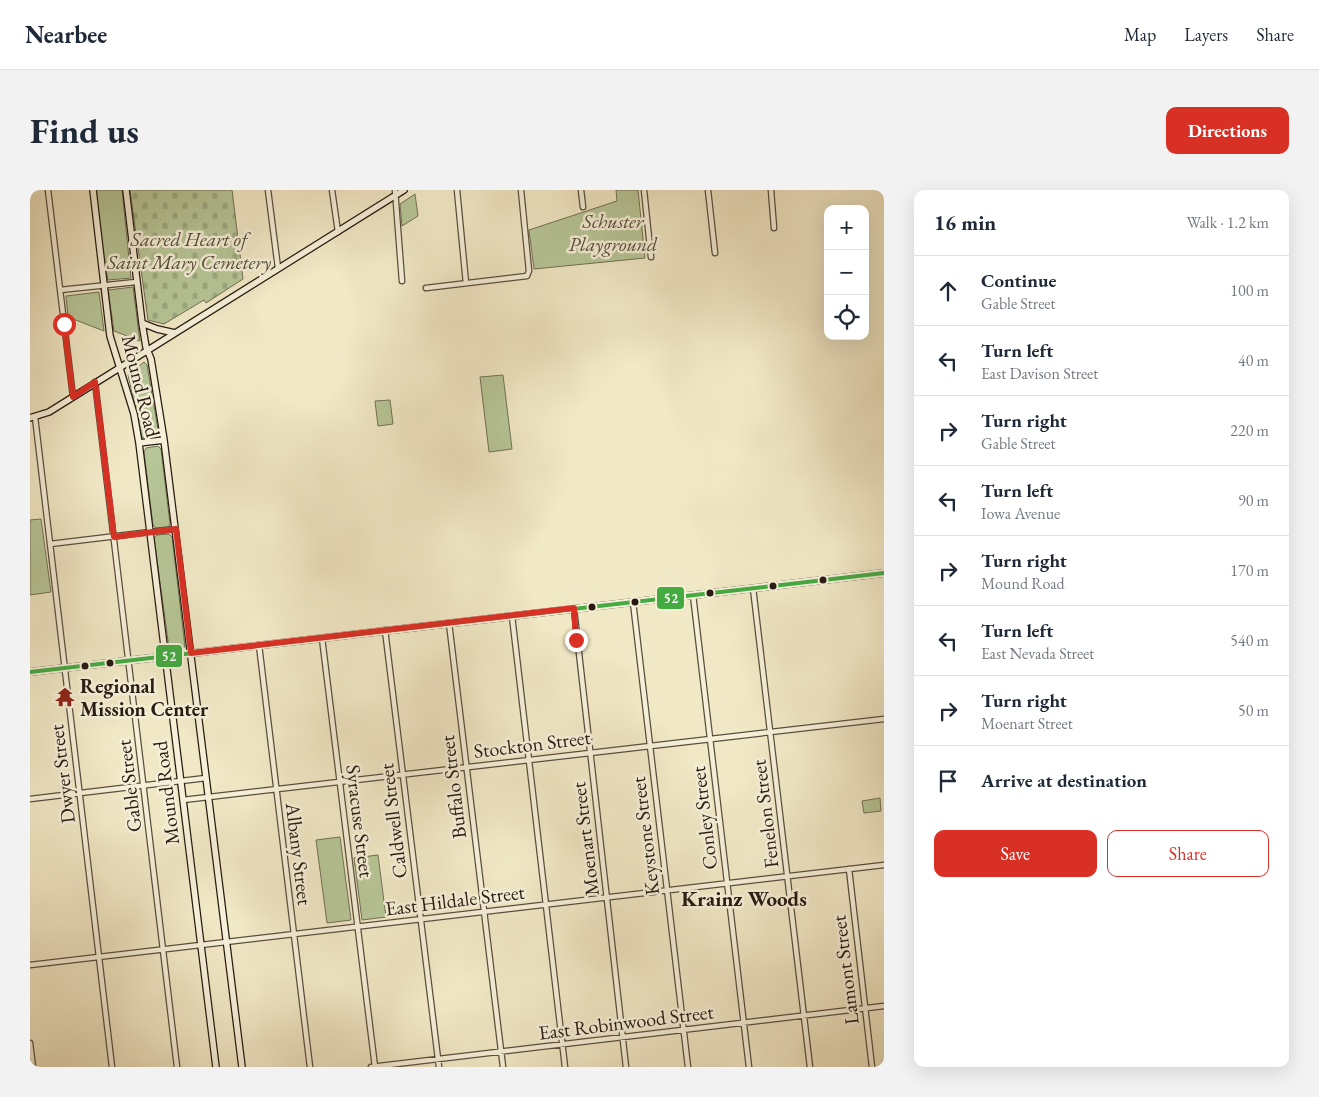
<!DOCTYPE html>
<html lang="en">
<head>
<meta charset="utf-8">
<style>
	:root { --surface:#fff; --page:#f2f2f3; --text:#1f2937; --muted:#747a83; --line:#e0e1e3; --accent:#d93025 }
	body { margin:0; font-family:"EB Garamond",serif; background:var(--page); color:var(--text) }
	.controls { position:absolute; right:15px; top:15px; display:grid; overflow:hidden; border-radius:10px; box-shadow:0 5px 20px #0002 }
	.controls button { width:45px; height:45px; display:grid; place-items:center; padding:0; border:0; border-bottom:1px solid var(--line); background:var(--surface); color:var(--text); font:25px sans-serif }
	.stop { position:absolute; width:15px; height:15px; margin:-11px; border:4px solid #d93025; border-radius:50%; background:#fff }
	.stop.end { background:#d93025; border-color:#fff; box-shadow:0 1px 5px #0008 }
	.list { margin:0; padding:0; list-style:none }
	h2 { display:flex; justify-content:space-between; align-items:center; height:65px; margin:0; padding:0 20px; font-size:21px }
	h2 small { font-size:16px; font-weight:400; color:var(--muted) }
	.list li { display:grid; grid-template-columns:32px 1fr auto; gap:15px; align-items:center; box-sizing:border-box; height:70px; padding:0 20px; border-top:1px solid var(--line) }
	.list b { display:block; font-size:19px; white-space:nowrap }
	.list p { margin:0; font-size:16px; white-space:nowrap; color:var(--muted) }
	.list em { font-size:16px; font-style:normal; color:var(--muted) }
	.actions { display:flex; gap:10px; padding:15px 20px }
	.actions a { flex:1; padding:11px 0; border:1px solid var(--accent); border-radius:10px; text-align:center; font-size:18px; color:var(--accent) }
	.actions .main { background:var(--accent); color:#fff }
	.icon { flex:none; width:28px; height:28px; fill:none; stroke:currentColor; stroke-width:2; stroke-linecap:round; stroke-linejoin:round }
	.map { position:relative; flex:none; width:854px; height:877px; overflow:hidden; border-radius:10px }
	header { display:flex; align-items:center; gap:30px; box-sizing:border-box; height:70px; padding:0 25px; background:var(--surface); border-bottom:1px solid var(--line) }
	header strong { font-size:24px }
	nav { display:flex; gap:28px; margin-inline-start:auto; font-size:18px }
	.intro { display:flex; align-items:center; justify-content:space-between; box-sizing:border-box; height:120px; padding:0 30px }
	h1 { margin:0; font-size:35px }
	.button { padding:12px 22px; border-radius:10px; background:var(--accent); color:#fff; font-size:18px; font-weight:700 }
	main { display:flex; gap:30px; padding:0 30px }
	aside { flex:1; background:var(--surface); border-radius:10px; box-shadow:0 5px 20px #0002 }
	.map>svg:first-child { display:block }
</style>
</head>
<body>
<header>
<strong>Nearbee</strong>
<nav><a>Map</a><a>Layers</a><a>Share</a></nav>
</header>
<div class="intro"><h1>Find us</h1><a class="button">Directions</a></div>
<main>
<div class="map">
<svg width="854" height="877" viewBox="0 0 854 877">
	<defs>
		<pattern id="cemetery-stones" width="16" height="16" patternUnits="userSpaceOnUse" patternTransform="scale(1.25)"><rect width="16" height="16" fill="#b7c697"/><path d="M2 7V4a2 2 0 0 1 4 0v3zM10 15v-3a2 2 0 0 1 4 0v3z" fill="#9daa81"/></pattern>
	</defs>
	<rect width="100%" height="100%" fill="#f1e8c5"/>
	<filter id="stains"><feTurbulence type="fractalNoise" baseFrequency=".004" numOctaves="4"/><feColorMatrix values="0 0 0 0 .2 0 0 0 0 .09 0 0 0 0 .02 0 0 0 .5 -.17"/></filter>
	<radialGradient id="worn" r=".72"><stop offset=".6" stop-color="#630" stop-opacity="0"/><stop offset="1" stop-color="#630" stop-opacity=".3"/></radialGradient>
	<path fill="#b7c697" stroke="#707054" d="M66,0H92L101,88L78,90L73,70Z
		M586,0H608L615,68L504,79L499,40L587,11Z
		M385,4L388,26L372,36L370,14Z
		M103,97L110,151L84,141L78,100Z
		M69,102L74,141L38,127L36,106Z
		M114,172L117,175L129,245L126,247L115,249L112,247L98,185Z
		M473,185L482,259L459,262L450,187Z
		M360,210L363,234L348,236L345,211Z
		M128,256L131,259L140,334L138,337L126,338L123,335L114,262L116,258Z
		M11,329L21,402L0,405V330Z
		M139,344L142,347L155,457L139,458L124,348L127,345Z
		M850,608L851,621L834,623L832,611Z
		M310,647L321,730L297,733L286,650Z
		M348,665L356,727L332,730L324,668Z"/>
	<path fill="url(#cemetery-stones)" stroke="#707054" d="M100,0H202L213,89L176,113L174,110L134,134L118,130Z"/>
	<g fill="none" stroke-linecap="round" stroke-linejoin="round">
		<defs>
			<path id="street" d="M18,0L43,207
				M238,0L248,78
				M302,0L308,42
				M365,0L372,91
				M427,0L436,93
				M551,0L553,17
				M614,0L621,67
				M678,0L685,63
				M741,0L744,38
				M396,98L497,86L499,81L491,0
				M30,100L106,92
				M65,192L147,877
				M5,227L82,877
				M20,354L145,339
				M723,398L780,877
				M663,405L719,877
				M603,412L658,877
				M544,419L596,877
				M482,426L535,877
				M419,433L473,877
				M355,440L409,877
				M292,448L345,877
				M229,455L280,877
				M0,609L176,588
				M153,610L854,529
				M819,679L842,877
				M0,775L854,675
				M0,853L3,877
				M341,877L854,816"/>
			<path id="secondary" d="M63,0L80,146L104,224L109,253L186,877
				M96,0L112,133L116,157L121,169L134,250L212,877
				M112,133L127,139L145,143
				M0,228L19,222L374,0
				M109,253L134,250
				M0,482L854,383"/>
		</defs>
		<use href="#street" stroke="#5a4e3e" stroke-width="7"/>
		<use href="#secondary" stroke="#281a11" stroke-width="8"/>
		<use href="#street" stroke="#f6f0d9" stroke-width="4.5"/>
		<use href="#secondary" stroke="#f6f0d9" stroke-width="5.5"/>
		<defs>
			<path id="bus-1" d="M0,482L854,383"/>
		</defs>
		<use href="#bus-1" stroke="#f6f0d9" stroke-width="8"/>
		<use href="#bus-1" stroke="#44aa42" stroke-width="4"/>
	</g>
	<g fill="none" stroke-linecap="round" stroke-linejoin="round">
		<path stroke="#d93025" stroke-width="6" d="M34,134L43,207L65,192L84,347L146,339L161,463L544,418L546,450"/>
	</g>
	<defs>
		<symbol id="temple-bare" viewBox="-9 -9 18 18"><path d="M0-6L5-2H3V0L6.5 2.5H4V6H1.5V3h-3V6H-4V2.5H-6.5L-3 0V-2H-5Z" fill="#8f2418" stroke="#f6f0d9" stroke-width="2.5" paint-order="stroke"/></symbol>
	</defs>
	<g fill-rule="evenodd">
		<use href="#temple-bare" x="21" y="493" width="28" height="28"/>
	</g>
	<g fill="#281a11" stroke="#f6f0d9" stroke-width="2">
		<circle cx="793" cy="390" r="4.5"/>
		<circle cx="743" cy="396" r="4.5"/>
		<circle cx="680" cy="403" r="4.5"/>
		<circle cx="605" cy="412" r="4.5"/>
		<circle cx="562" cy="417" r="4.5"/>
		<circle cx="80" cy="473" r="4.5"/>
		<circle cx="55" cy="476" r="4.5"/>
	</g>
	<g text-anchor="middle" stroke-width="5" stroke-linejoin="round" paint-order="stroke">
		<g font-size="20" font-style="italic" fill="#534e39" stroke="#f6f0d9">
			<text x="583" y="38">Schuster<tspan x="583" dy="23">Playground</tspan></text>
			<text x="159" y="56">Sacred Heart of<tspan x="159" dy="23">Saint Mary Cemetery</tspan></text>
		</g>
		<g font-size="20" fill="#281a11" stroke="#f6f0d9">
			<text transform="translate(111 196) rotate(76)" y="7">Mound Road</text>
			<text transform="translate(502 554) rotate(-7)" y="7">Stockton Street</text>
			<text transform="translate(32 584) rotate(-97)" y="7">Dwyer Street</text>
			<text transform="translate(99 596) rotate(-97)" y="7">Gable Street</text>
			<text transform="translate(423 597) rotate(-97)" y="7">Buffalo Street</text>
			<text transform="translate(136 603) rotate(-97)" y="7">Mound Road</text>
			<text transform="translate(735 624) rotate(-97)" y="7">Fenelon Street</text>
			<text transform="translate(674 628) rotate(-97)" y="7">Conley Street</text>
			<text transform="translate(330 631) rotate(83)" y="7">Syracuse Street</text>
			<text transform="translate(363 631) rotate(-97)" y="7">Caldwell Street</text>
			<text transform="translate(615 646) rotate(-97)" y="7">Keystone Street</text>
			<text transform="translate(555 649) rotate(-97)" y="7">Moenart Street</text>
			<text transform="translate(269 664) rotate(83)" y="7">Albany Street</text>
			<text transform="translate(425 710) rotate(-7)" y="7">East Hildale Street</text>
			<text transform="translate(815 780) rotate(-97)" y="7">Lamont Street</text>
			<text transform="translate(596 832) rotate(-7)" y="7">East Robinwood Street</text>
		</g>
		<g font-size="20" font-weight="bold" fill="#281a11" stroke="#f6f0d9" text-anchor="start">
			<text x="50" y="503">Regional<tspan x="50" dy="23">Mission Center</tspan></text>
		</g>
		<g font-size="21" font-weight="bold" fill="#281a11" stroke="#f6f0d9">
			<text x="714" y="716">Krainz Woods</text>
		</g>
	</g>
	<g stroke="#f6f0d9" stroke-width="2">
		<rect x="626" y="396" width="29" height="24" rx="5" fill="#44aa42"/>
		<rect x="125" y="454" width="28" height="24" rx="5" fill="#44aa42"/>
	</g>
	<g font-size="14" text-anchor="middle" font-weight="bold" fill="#fff">
		<text x="641" y="413">52</text>
		<text x="139" y="471">52</text>
	</g>
	<rect width="100%" height="100%" filter="url(#stains)"/>
	<rect width="100%" height="100%" fill="url(#worn)"/>
</svg>
<div class="controls">
<button>+</button>
<button>−</button>
<button><svg class="icon" aria-label="locate" viewBox="0 0 24 24"><circle cx="12" cy="12" r="6"/><path d="M12 2v4M12 18v4M2 12h4M18 12h4"/></svg></button>
</div>
<div class="stop" style="left:34px;top:134px"></div>
<div class="stop end" style="left:546px;top:450px"></div>
</div>
<aside>
<h2>16 min<small>Walk · 1.2 km</small></h2>
<ul class="list">
<li><svg class="icon" aria-label="ahead" viewBox="0 0 24 24"><path d="M12 20V5M6 11l6-6 6 6"/></svg><div><b>Continue</b><p>Gable Street</p></div><em>100 m</em></li>
<li><svg class="icon" aria-label="left" viewBox="0 0 24 24"><path d="M17 20v-9H6M10 6l-5 5 5 5"/></svg><div><b>Turn left</b><p>East Davison Street</p></div><em>40 m</em></li>
<li><svg class="icon" aria-label="right" viewBox="0 0 24 24"><path d="M7 20v-9h11M14 6l5 5-5 5"/></svg><div><b>Turn right</b><p>Gable Street</p></div><em>220 m</em></li>
<li><svg class="icon" aria-label="left" viewBox="0 0 24 24"><path d="M17 20v-9H6M10 6l-5 5 5 5"/></svg><div><b>Turn left</b><p>Iowa Avenue</p></div><em>90 m</em></li>
<li><svg class="icon" aria-label="right" viewBox="0 0 24 24"><path d="M7 20v-9h11M14 6l5 5-5 5"/></svg><div><b>Turn right</b><p>Mound Road</p></div><em>170 m</em></li>
<li><svg class="icon" aria-label="left" viewBox="0 0 24 24"><path d="M17 20v-9H6M10 6l-5 5 5 5"/></svg><div><b>Turn left</b><p>East Nevada Street</p></div><em>540 m</em></li>
<li><svg class="icon" aria-label="right" viewBox="0 0 24 24"><path d="M7 20v-9h11M14 6l5 5-5 5"/></svg><div><b>Turn right</b><p>Moenart Street</p></div><em>50 m</em></li>
<li><svg class="icon" aria-label="arrive" viewBox="0 0 24 24"><path d="M6 21V4h12l-3 4 3 4H6"/></svg><div><b>Arrive at destination</b></div></li>
</ul>
<div class="actions"><a class="main">Save</a><a>Share</a></div>
</aside>
</main>
</body>
</html>
